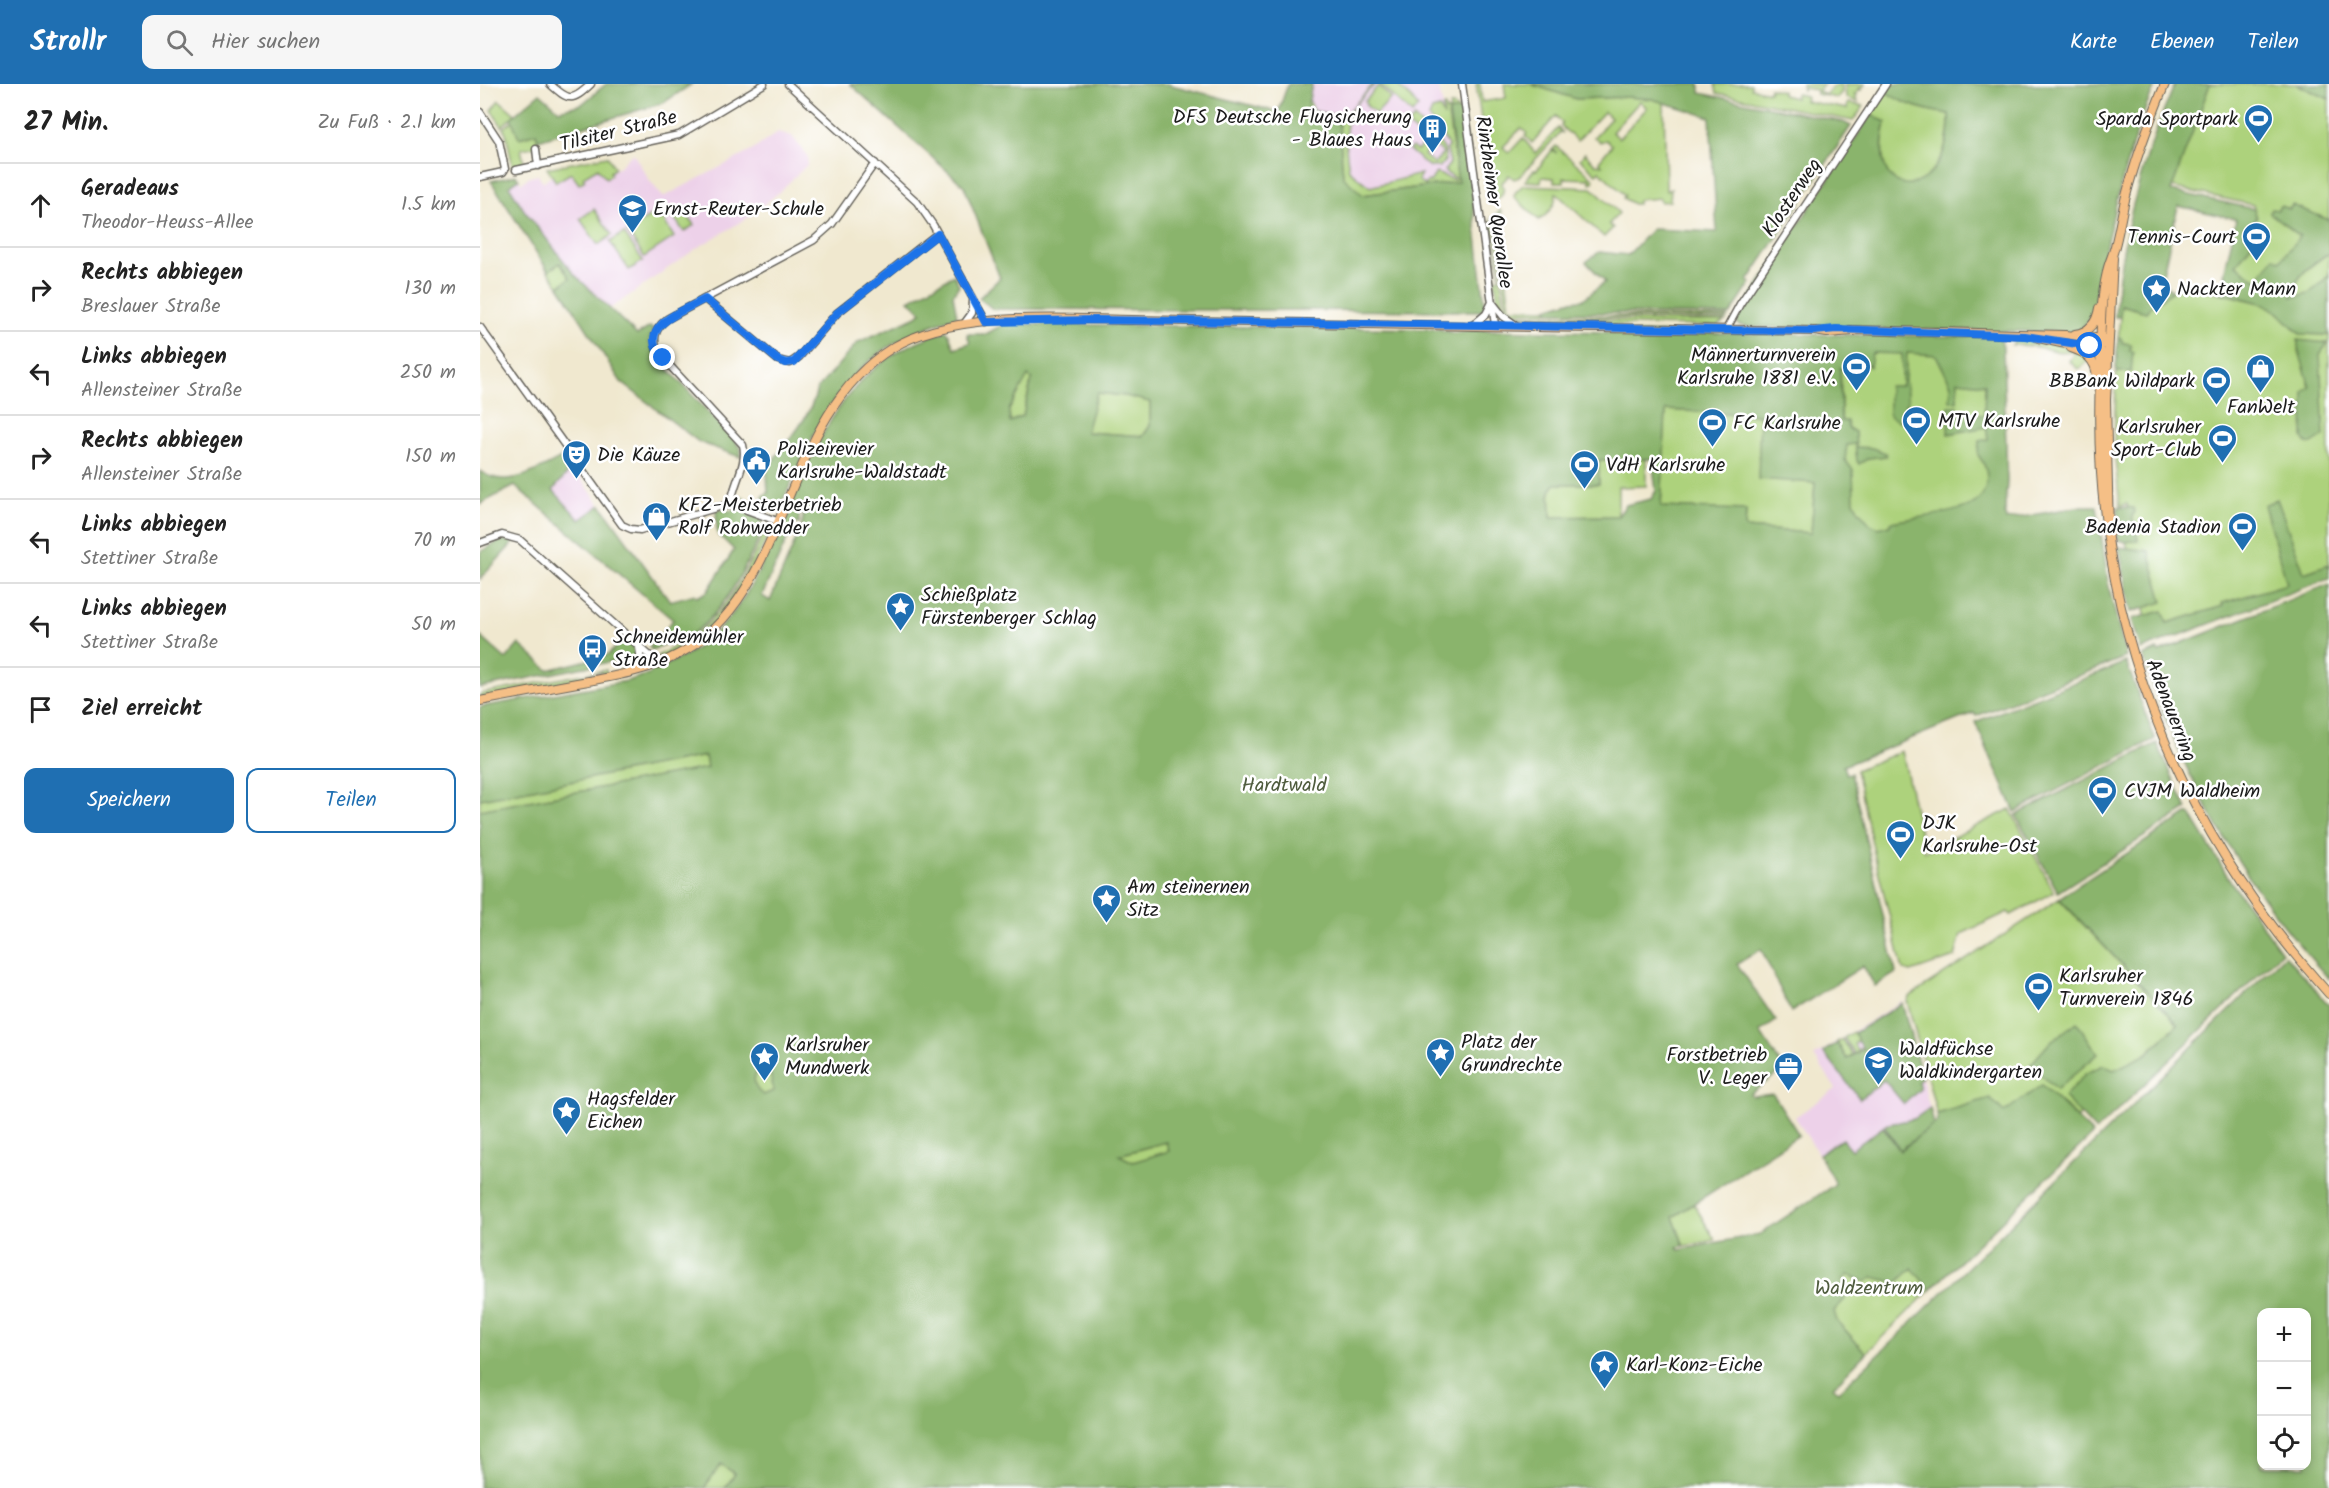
<!DOCTYPE html>
<html lang="de">
<head>
<meta charset="utf-8">
<style>
	:root { --surface:#fff; --page:#f6f6f6; --text:#222; --muted:#767676; --line:#e0e0e0; --accent:#1f6fb2 }
	body { margin:0; font-family:Kalam,sans-serif; background:var(--page); color:var(--text) }
	.controls { position:absolute; right:18px; bottom:18px; display:grid; overflow:hidden; border-radius:12px; box-shadow:0 3px 9px #0003 }
	.controls button { width:54px; height:54px; display:grid; place-items:center; padding:0; border:0; border-bottom:2px solid var(--line); background:var(--surface); color:var(--text); font:30px sans-serif }
	.stop { position:absolute; width:18px; height:18px; margin:-14px; border:4px solid #1a73e8; border-radius:50%; background:#fff }
	.stop.end { background:#1a73e8; border-color:#fff; box-shadow:0 2px 6px #0008 }
	.list { margin:0; padding:0; list-style:none }
	h2 { display:flex; justify-content:space-between; align-items:center; height:78px; margin:0; padding:0 24px; font-size:26px }
	h2 small { font-size:20px; font-weight:400; color:var(--muted) }
	.list li { display:grid; grid-template-columns:39px 1fr auto; gap:18px; align-items:center; box-sizing:border-box; height:84px; padding:0 24px; border-top:2px solid var(--line) }
	.list b { display:block; font-size:22px; white-space:nowrap }
	.list p { margin:0; font-size:20px; white-space:nowrap; color:var(--muted) }
	.list em { font-size:20px; font-style:normal; color:var(--muted) }
	.actions { display:flex; gap:12px; padding:18px 24px }
	.actions a { flex:1; padding:14px 0; border:2px solid var(--accent); border-radius:12px; text-align:center; font-size:21px; color:var(--accent) }
	.actions .main { background:var(--accent); color:#fff }
	.icon { flex:none; width:33px; height:33px; fill:none; stroke:currentColor; stroke-width:2; stroke-linecap:round; stroke-linejoin:round }
	.map { position:relative; flex:none; width:1849px; height:1404px; overflow:hidden }
	header { display:flex; align-items:center; gap:36px; box-sizing:border-box; height:84px; padding:0 30px; background:var(--accent); color:#fff }
	header strong { font-size:28px }
	nav { display:flex; gap:33px; margin-inline-start:auto; font-size:21px }
	.search { width:420px; height:54px; background:var(--page); display:flex; align-items:center; gap:15px; box-sizing:border-box; padding:0 21px; border-radius:12px; color:var(--muted); font-size:22px }
	main { display:flex }
	aside { flex:1; background:var(--surface) }
	.map>svg:first-child { display:block }
</style>
</head>
<body>
<header>
<strong>Strollr</strong>
<div class="search"><svg class="icon" aria-label="search" viewBox="0 0 24 24"><circle cx="10" cy="10" r="6"/><path d="M15 15l6 6"/></svg>Hier suchen</div>
<nav><a>Karte</a><a>Ebenen</a><a>Teilen</a></nav>
</header>
<main>
<aside>
<h2>27 Min.<small>Zu Fuß · 2.1 km</small></h2>
<ul class="list">
<li><svg class="icon" aria-label="ahead" viewBox="0 0 24 24"><path d="M12 20V5M6 11l6-6 6 6"/></svg><div><b>Geradeaus</b><p>Theodor-Heuss-Allee</p></div><em>1.5 km</em></li>
<li><svg class="icon" aria-label="right" viewBox="0 0 24 24"><path d="M7 20v-9h11M14 6l5 5-5 5"/></svg><div><b>Rechts abbiegen</b><p>Breslauer Straße</p></div><em>130 m</em></li>
<li><svg class="icon" aria-label="left" viewBox="0 0 24 24"><path d="M17 20v-9H6M10 6l-5 5 5 5"/></svg><div><b>Links abbiegen</b><p>Allensteiner Straße</p></div><em>250 m</em></li>
<li><svg class="icon" aria-label="right" viewBox="0 0 24 24"><path d="M7 20v-9h11M14 6l5 5-5 5"/></svg><div><b>Rechts abbiegen</b><p>Allensteiner Straße</p></div><em>150 m</em></li>
<li><svg class="icon" aria-label="left" viewBox="0 0 24 24"><path d="M17 20v-9H6M10 6l-5 5 5 5"/></svg><div><b>Links abbiegen</b><p>Stettiner Straße</p></div><em>70 m</em></li>
<li><svg class="icon" aria-label="left" viewBox="0 0 24 24"><path d="M17 20v-9H6M10 6l-5 5 5 5"/></svg><div><b>Links abbiegen</b><p>Stettiner Straße</p></div><em>50 m</em></li>
<li><svg class="icon" aria-label="arrive" viewBox="0 0 24 24"><path d="M6 21V4h12l-3 4 3 4H6"/></svg><div><b>Ziel erreicht</b></div></li>
</ul>
<div class="actions"><a class="main">Speichern</a><a>Teilen</a></div>
</aside>
<div class="map">
<svg width="1849" height="1404" viewBox="0 0 1849 1404">
	<rect width="100%" height="100%" fill="#fff"/>
	<filter id="ink" filterUnits="userSpaceOnUse"><feTurbulence type="fractalNoise" baseFrequency=".0167" numOctaves="2"/><feDisplacementMap in="SourceGraphic" scale="12" xChannelSelector="R" yChannelSelector="G"/><feConvolveMatrix kernelMatrix="1 2 1 2 8 2 1 2 1" color-interpolation-filters="sRGB"/></filter>
	<filter id="wash" filterUnits="userSpaceOnUse"><feTurbulence type="fractalNoise" baseFrequency=".008" numOctaves="4" result="noise"/><feDisplacementMap in="SourceGraphic" scale="24" xChannelSelector="R" yChannelSelector="G"/><feGaussianBlur stdDeviation="1.35" result="paint"/><feColorMatrix in="noise" values="0 0 0 0 0 0 0 0 0 0 0 0 0 0 0 0 0 1.4 0 .05"/><feComposite in="paint" operator="in"/></filter>
	<g filter="url(#wash)">
		<rect width="100%" height="100%" fill="#f0e8cf"/>
		<path fill="#edd1e9" d="M832,0H941L943,2L958,0L964,28H971L980,100L884,112L827,26Z
			M298,48L312,52L328,73L327,81L297,110L266,135L217,164L131,224L94,190L44,126L29,102L39,95L41,99L50,93L58,91L63,98L72,92L77,98L91,88L95,94L103,93L118,83L122,89L129,88L138,84L153,69L170,97L183,113L273,66Z
			M93,383L120,421L100,436L73,406Z
			M1422,917L1454,1040L1420,1068L1403,1043L1347,1084L1315,1033L1356,1005L1334,972Z"/>
		<path fill="#add27c" stroke="#64774c" stroke-width="1.5" fill-rule="evenodd" d="M893,0H895C888,8 874,19 870,30C863,46 866,67 869,86L890,103L941,90L938,96L944,101L948,97L950,98L956,89L974,96L975,94L966,89L965,86L970,79L967,65L969,63L959,46L956,47L949,33L952,26L960,24L964,33L963,23H965L966,27L970,26V22H974L979,26L969,28L968,31L978,98L882,111L863,93L859,41L827,26L829,16L834,27L864,33Z
			M899,0H916L932,15L938,23L932,30Z
			M996,0H1000L1002,18L1026,14L1024,0H1050L1096,15L1147,13L1172,15L1184,18L1186,107L1191,105L1190,117L1181,118L1180,114L1158,116V120H1153L1143,114L1145,111L1119,87L1116,90L1100,75L1105,69L1115,80L1122,81L1119,77L1132,61L1126,56L1120,58L1114,53L1131,34L1124,28L1097,57L1081,42L1082,39L1076,32L1052,59L1045,52L1047,49L1041,44L1023,63L1029,69L1043,54L1055,69L1078,44L1083,49L1080,48L1076,53L1039,93L1034,95L1029,91L1021,100L1024,103L1022,111L1013,120ZM1160,17L1167,24L1139,54L1132,48Z
			M1235,0H1271V4L1289,8L1290,4L1302,7V11L1315,14L1316,10L1326,12L1325,17L1367,25L1368,19L1384,22L1373,37L1237,9Z
			M1322,0H1344L1338,7L1345,11L1354,2L1362,0V8L1357,14L1336,10V6L1324,4L1323,7Z
			M1365,0H1385L1382,5L1379,3L1381,6H1377V11L1374,10L1378,18L1366,14Z
			M1730,0H1816L1849,15V136L1812,121L1810,125L1800,122L1798,126L1790,129L1820,152L1800,177L1794,173L1777,197L1756,181L1775,155L1766,148L1777,134L1773,121L1691,103Z
			M898,2L911,14L896,30L886,21L885,17Z
			M1406,8C1426,22 1445,26 1469,30C1472,117 1384,129 1406,39L1391,31Z
			M19,16L35,30L22,42L11,26Z
			M934,34L955,54L944,71L954,80L963,69L953,61L958,56L965,67V77L959,83H949L929,66L932,63L937,67L945,58L928,41Z
			M31,38H33L39,54L56,49L59,62L41,65L45,83L33,84L26,49L23,44Z
			M1076,62L1114,95L1113,98L1110,99V95L1084,94V98H1074V94L1062,93L1061,98L1045,97L1054,86H1057L1072,66L1077,69L1073,65Z
			M127,72L135,84L130,88L131,91L126,95L118,84L103,93L105,96L99,100L91,89L76,98L67,84Z
			M1043,101L1112,104L1139,129L1129,140L1133,144L1124,153L1076,109C1076,120 1069,130 1059,136L1034,113L1035,109Z
			M114,125L132,151L118,161L100,135Z
			M203,125L214,141L204,148L193,132Z
			M1020,126L1022,128L1016,134L1017,140H1020L1030,224L1067,225L1068,228H1028L1015,132Z
			M178,127L194,153L164,173L147,147Z
			M1012,133L1025,227L1024,229L1018,219L1015,195L1020,194L1013,148H1008Z
			M144,149L163,177L149,186L130,158Z
			M1849,169C1849,175 1849,184 1849,189C1844,204 1826,211 1812,213C1814,192 1832,180 1849,169Z
			M80,179L91,195L79,202L68,187Z
			M1719,204L1785,220L1799,229L1820,250L1849,251V486L1671,551L1646,458L1658,455L1647,420L1640,422L1634,364L1637,269L1641,221L1666,228L1673,220L1691,208L1690,206Z
			M1033,231L1248,233L1246,235L1033,233Z
			M1055,236L1245,237L1237,242L1081,240Z
			M1537,255C1560,254 1586,261 1606,272L1608,278L1598,285L1589,277L1594,269C1586,266 1581,269 1575,267C1561,263 1548,261 1532,261Z
			M1360,264L1521,271L1515,433L1364,460Z
			M547,292L552,294L543,332L530,339L529,326Z
			M617,309L646,312L670,318V342L663,352L605,348Z
			M1186,326L1280,331L1335,399L1331,449L1265,444L1266,427L1181,423Z
			M1119,375H1166V402L1138,403V432L1071,433L1070,407L1075,400H1119Z
			M288,440L289,448L271,489L261,507L231,543L194,569L183,574L177,572C192,564 208,557 221,546C254,519 271,477 288,440Z
			M126,586L127,591L118,588L105,591V593L97,596L0,614V610Z
			M1422,667L1444,768L1530,725L1574,808L1531,831L1528,828L1481,850L1475,873L1431,888L1423,886L1397,782L1376,686Z
			M225,672L227,684L0,726V715Z
			M1579,815L1698,940L1598,1034L1562,1001L1524,1029L1510,1014L1457,1030L1427,917L1429,913Z
			M1373,948L1379,957L1374,960L1377,966L1382,963L1383,965L1367,975L1357,958L1362,955L1372,970L1374,969L1364,954Z
			M289,984L294,1007L283,1011C275,1006 273,999 275,991L279,986Z
			M686,1058L690,1067L653,1078L639,1071Z
			M1214,1120L1235,1156L1204,1162L1193,1133Z
			M1292,1151L1483,1174L1386,1269L1357,1237Z
			M241,1380L255,1390L245,1404H224Z"/>
		<path fill="#8ab46c" stroke="#536844" stroke-width="1.5" fill-rule="evenodd" d="M126,0H212L183,19L58,56L56,49L39,54L31,34L60,9L79,26L102,20Z
			M370,0H687L798,28L808,0H832L827,26L850,31L859,41L863,93L883,111L978,98L969,28L979,26L983,30L1005,222L1003,227L513,225L499,214L520,194L484,102Z
			M1050,0H1220V9L1363,38L1371,42L1268,197L1271,199L1250,231L1068,228L1067,224L1089,217L1102,216L1125,198L1106,178L1119,168L1148,171L1172,145L1237,148L1230,33L1172,15L1147,13L1096,15Z
			M1411,0H1676C1647,62 1633,133 1617,199C1614,213 1616,233 1603,242L1606,245L1589,248L1267,243L1259,241L1256,237L1259,230L1391,31L1406,38C1384,129 1472,115 1469,30C1445,26 1426,22 1406,8Z
			M1695,0H1730L1691,107L1774,125L1777,134L1766,148L1775,155L1756,181L1777,196L1794,173L1800,177L1820,152L1790,129L1791,125L1798,126L1800,122L1810,125L1812,121L1849,136V169C1833,179 1814,192 1812,213C1829,212 1839,203 1849,190V251L1820,250L1799,229L1785,220L1740,208L1741,201L1747,192L1744,191L1756,135L1698,122L1682,194L1692,208L1673,220L1666,228L1641,221L1640,233H1635C1640,154 1663,73 1695,0Z
			M1816,0H1849V15Z
			M36,91L39,95L29,102L44,126L94,190L157,251L170,243L173,245L169,258L176,272L256,358L261,366L260,373L219,358L141,298L79,202L90,194L80,179L68,187L11,97Z
			M474,191L479,201L473,211L477,232C408,255 370,282 335,348C322,372 313,399 299,423H289L286,429L257,420L283,436L278,448L281,450C261,493 241,535 199,559L197,555L172,566L169,563L193,536L35,402L0,420V387C27,407 60,385 85,372L93,383L73,406L100,436L121,421L190,517L215,510L217,513L227,508L254,466L237,449L236,425L253,427L259,412L281,421L284,411L288,409L287,390L266,375L267,372L286,384C304,363 332,332 337,305L378,258L437,232L441,228L429,216Z
			M524,240L959,245L973,249L994,246L1520,253L1523,263L1527,396C1527,410 1523,423 1526,436L1602,422H1617L1629,504L1646,573L1496,632L1494,629L1363,682L1366,690L1371,689L1416,889L1395,902L1383,882L1311,928L1281,865L1257,880L1296,937L1280,948L1304,985L1270,1010L1272,1012L1293,1010L1319,1051L1193,1133L1204,1162L1197,1163L1199,1166L1280,1150L1355,1100L1339,1070L1362,1055L1371,1066L1403,1043L1420,1067L1453,1041L1420,1066L1404,1041L1434,1035L1450,1024L1454,1040L1458,1037L1457,1030L1510,1014L1524,1028L1562,1001L1613,1050L1450,1206L1432,1184L1417,1199L1393,1193L1386,1198L1368,1191L1362,1197L1365,1215L1354,1227L1357,1237L1386,1269L1353,1303L1359,1307L1417,1253L1805,871L1849,921V1404H245L255,1390L241,1380L224,1404H0V726L227,684L225,672L0,715V623L147,597L169,590L172,587C183,582 195,577 206,571C262,539 283,478 309,423L319,428V440L314,439L282,512L290,517L322,441L324,425L309,417C348,337 374,275 466,247L469,250L474,264L490,259L487,250H506ZM1392,269L1422,270V302H1409V331L1419,338L1428,317L1425,296L1427,269L1456,271L1471,301L1470,317H1477L1478,297L1505,300L1504,331L1477,330V322H1469L1468,350L1506,343L1508,355L1499,357L1498,371C1505,380 1509,390 1506,401C1504,408 1503,413 1497,417C1485,429 1430,434 1411,438L1410,441L1398,444L1391,441L1379,427L1374,417L1373,386L1365,376L1367,361L1375,360L1377,377L1379,380L1389,374L1406,372V369L1392,364L1376,363L1375,348L1368,344L1367,337H1361L1360,284L1372,283L1381,277L1390,283ZM548,292L552,295L543,332L530,338L529,326ZM617,309L646,312L670,318V342L663,352L606,348ZM1186,326L1280,331L1278,395L1335,399L1331,449L1265,444L1266,426L1181,423ZM1172,375L1176,407L1171,415L1146,421L1138,432L1071,433L1070,407L1075,400H1119V376ZM289,984L294,1007L283,1011C276,1006 273,999 275,991L280,986ZM686,1058L689,1067L653,1078L639,1071ZM1782,1228H1826V1382H1782Z
			M1638,254H1641L1643,259L1651,260L1650,267L1653,268L1651,288H1636Z
			M1818,256L1848,259L1840,270L1844,352L1832,360L1827,359L1823,354L1824,308L1830,303L1818,264Z
			M1797,415L1824,489L1849,480V494L1661,566L1652,535L1683,527L1687,539L1743,522L1742,519L1807,500L1784,421Z
			M1638,423L1654,424L1655,428L1652,432L1658,456L1646,458L1638,456Z
			M21,456L34,458L0,495V468Z
			M1639,463L1669,467L1683,518L1651,528Z
			M1849,500V895C1764,802 1701,692 1663,572L1677,566L1679,568Z
			M0,552L26,575L39,560L68,586L128,571L145,554L153,562L155,573L0,604Z
			M1646,578L1675,655L1535,728L1495,638Z
			M1677,659L1707,725L1578,808L1536,731Z
			M1707,730H1710L1751,798L1802,868L1616,1047L1584,1013L1605,990L1623,981L1634,986L1667,970L1698,940L1579,814Z
			M1422,919L1442,993L1438,998L1440,1005L1424,1020L1404,996L1380,1015L1343,968L1357,959L1367,975L1383,965L1374,949Z
			M1597,938L1618,970L1577,1005L1550,981L1571,957Z"/>
	</g>
	<g filter="url(#ink)">
		<g fill="none" stroke-linecap="round" stroke-linejoin="round">
			<defs>
				<path id="minor" d="M70,0C89,17 92,18 111,0
					M308,0L437,118L453,141L506,238
					M982,0L1015,241
					M0,28L19,57L25,85L23,88L0,93
					M56,65L58,82
					M36,86L199,51L284,0
					M225,215L298,276L310,279L319,273L357,229L457,150
					M1012,218L1023,232L1037,242
					M484,240L492,229L493,217
					M993,241L1006,230L1012,218
					M0,243L142,441L151,445L160,446L246,421L256,422L297,437
					M1246,246L1260,220L1406,0
					M251,421C252,401 268,381 263,361L179,270C172,256 174,245 187,235L334,156L352,140L395,79
					M0,459L22,451L40,456L178,579
					M155,587L161,577L159,563"/>
				<path id="major" d="M1685,0C1670,36 1656,74 1646,112C1641,131 1639,150 1633,169C1631,175 1628,181 1627,188C1619,221 1621,261 1620,296C1610,528 1693,738 1849,910
					M1370,246L1585,251L1625,255L1628,257
					M1595,250C1610,248 1617,237 1619,224
					M1558,254C1579,259 1605,266 1626,260
					M1591,264C1606,269 1615,275 1617,292
					M1629,449L1626,316L1633,174
					M0,617C32,611 65,605 97,599C132,593 168,587 199,570C312,510 299,334 412,264C475,226 579,235 651,236C709,237 767,238 826,239C996,242 1165,245 1335,247L1347,249L1374,247"/>
			</defs>
			<use href="#minor" stroke="#66635b" stroke-width="9"/>
			<use href="#major" stroke="#66635b" stroke-width="10"/>
			<use href="#minor" stroke="#fff" stroke-width="6"/>
			<use href="#major" stroke="#f5bf86" stroke-width="8"/>
		</g>
	</g>
	<g fill="none" stroke-linecap="round" stroke-linejoin="round" filter="url(#ink)">
		<path stroke="#1a73e8" stroke-width="8" d="M183,274C154,243 203,227 225,215L298,276L306,279L314,278L357,229L458,150L506,238L616,236L1007,241L1240,246L1335,247L1356,245L1545,252L1610,262"/>
	</g>
	<defs>
		<symbol id="stadium-pin" viewBox="-11 -11 22 30"><path d="M0 17L-7.5 6A9.5 9.5 0 1 1 7.5 6Z" fill="#1f6fb2" stroke="#fff"/><path d="M0-5a6.5 5 0 1 0 0 10a6.5 5 0 1 0 0-10ZM-3.5-1.8h7v3.6h-7Z" fill="#fff"/></symbol>
		<symbol id="building-pin" viewBox="-11 -11 22 30"><path d="M0 17L-7.5 6A9.5 9.5 0 1 1 7.5 6Z" fill="#1f6fb2" stroke="#fff"/><path d="M-4-6H4V6H1V3H-1V6H-4ZM-2.5-4.3h1.7v1.8h-1.7ZM.8-4.3h1.7v1.8H.8ZM-2.5-1h1.7V.8h-1.7ZM.8-1h1.7V.8H.8Z" fill="#fff"/></symbol>
		<symbol id="school-pin" viewBox="-11 -11 22 30"><path d="M0 17L-7.5 6A9.5 9.5 0 1 1 7.5 6Z" fill="#1f6fb2" stroke="#fff"/><path d="M0-5L7-2L0 1L-7-2ZM-4 1L0 2.5L4 1V4Q0 6-4 4Z" fill="#fff"/></symbol>
		<symbol id="sight-pin" viewBox="-11 -11 22 30"><path d="M0 17L-7.5 6A9.5 9.5 0 1 1 7.5 6Z" fill="#1f6fb2" stroke="#fff"/><path d="M0-6L1.8-2.2L6-1.7L2.9 1.2L3.7 5.4L0 3.3L-3.7 5.4L-2.9 1.2L-6-1.7L-1.8-2.2Z" fill="#fff"/></symbol>
		<symbol id="shop-pin" viewBox="-11 -11 22 30"><path d="M0 17L-7.5 6A9.5 9.5 0 1 1 7.5 6Z" fill="#1f6fb2" stroke="#fff"/><path d="M-5-2.5h2.3a2.7 3.5 0 0 1 5.4 0H5L5.5 6h-11ZM-1.5-2.5h3a1.5 2.3 0 0 0-3 0Z" fill="#fff"/></symbol>
		<symbol id="theatre-pin" viewBox="-11 -11 22 30"><path d="M0 17L-7.5 6A9.5 9.5 0 1 1 7.5 6Z" fill="#1f6fb2" stroke="#fff"/><path d="M-5-5.5Q0-4 5-5.5V0Q5 5 0 6Q-5 5-5 0ZM-3.3-2.5H-1v1.5H-3.3ZM1-2.5H3.3v1.5H1ZM-2.8 1Q0 5.5 2.8 1Z" fill="#fff"/></symbol>
		<symbol id="civic-pin" viewBox="-11 -11 22 30"><path d="M0 17L-7.5 6A9.5 9.5 0 1 1 7.5 6Z" fill="#1f6fb2" stroke="#fff"/><path d="M-.6-6.5H3V-4.5H.6V-3L4-1V1h2V6H-6V1h2V-1L-.6-3ZM-1.2 2.5V6h2.4V2.5Z" fill="#fff"/></symbol>
		<symbol id="bus-pin" viewBox="-11 -11 22 30"><path d="M0 17L-7.5 6A9.5 9.5 0 1 1 7.5 6Z" fill="#1f6fb2" stroke="#fff"/><path d="M-5-6H5V4H4V6H2V4H-2V6H-4V4H-5ZM-3.5-4V0h7V-4ZM-3.5 1.2v1.5H-2V1.2ZM2 1.2v1.5H3.5V1.2Z" fill="#fff"/></symbol>
		<symbol id="office-pin" viewBox="-11 -11 22 30"><path d="M0 17L-7.5 6A9.5 9.5 0 1 1 7.5 6Z" fill="#1f6fb2" stroke="#fff"/><path d="M-6-3h4V-5.5h4V-3h4V5H-6ZM-1-4.5V-3h2v-1.5ZM-6 0V1H6V0Z" fill="#fff"/></symbol>
	</defs>
	<g fill-rule="evenodd">
		<use href="#stadium-pin" x="1762" y="18" width="33" height="45"/>
		<use href="#building-pin" x="936" y="28" width="33" height="45"/>
		<use href="#school-pin" x="136" y="108" width="33" height="45"/>
		<use href="#stadium-pin" x="1760" y="136" width="33" height="45"/>
		<use href="#sight-pin" x="1660" y="188" width="33" height="45"/>
		<use href="#stadium-pin" x="1360" y="266" width="33" height="45"/>
		<use href="#shop-pin" x="1764" y="268" width="33" height="45"/>
		<use href="#stadium-pin" x="1720" y="280" width="33" height="45"/>
		<use href="#stadium-pin" x="1420" y="320" width="33" height="45"/>
		<use href="#stadium-pin" x="1216" y="322" width="33" height="45"/>
		<use href="#stadium-pin" x="1726" y="338" width="33" height="45"/>
		<use href="#theatre-pin" x="80" y="354" width="33" height="45"/>
		<use href="#civic-pin" x="260" y="360" width="33" height="45"/>
		<use href="#stadium-pin" x="1088" y="364" width="33" height="45"/>
		<use href="#shop-pin" x="160" y="416" width="33" height="45"/>
		<use href="#stadium-pin" x="1746" y="426" width="33" height="45"/>
		<use href="#sight-pin" x="404" y="506" width="33" height="45"/>
		<use href="#bus-pin" x="96" y="548" width="33" height="45"/>
		<use href="#stadium-pin" x="1606" y="690" width="33" height="45"/>
		<use href="#stadium-pin" x="1404" y="734" width="33" height="45"/>
		<use href="#sight-pin" x="610" y="798" width="33" height="45"/>
		<use href="#stadium-pin" x="1542" y="886" width="33" height="45"/>
		<use href="#sight-pin" x="944" y="952" width="33" height="45"/>
		<use href="#sight-pin" x="268" y="956" width="33" height="45"/>
		<use href="#school-pin" x="1382" y="960" width="33" height="45"/>
		<use href="#office-pin" x="1292" y="966" width="33" height="45"/>
		<use href="#sight-pin" x="70" y="1010" width="33" height="45"/>
		<use href="#sight-pin" x="1108" y="1264" width="33" height="45"/>
	</g>
	<g text-anchor="middle" stroke-width="5" stroke-linejoin="round" paint-order="stroke">
		<g font-size="20" fill="#1c1c1c" stroke="#fff" text-anchor="start">
			<text x="932" y="39" text-anchor="end">DFS Deutsche Flugsicherung<tspan x="932" dy="23">- Blaues Haus</tspan></text>
			<text x="1758" y="41" text-anchor="end">Sparda Sportpark</text>
			<text x="173" y="131">Ernst-Reuter-Schule</text>
			<text x="1756" y="159" text-anchor="end">Tennis-Court</text>
			<text x="1697" y="211">Nackter Mann</text>
			<text x="1356" y="277" text-anchor="end">Männerturnverein<tspan x="1356" dy="23">Karlsruhe 1881 e.V.</tspan></text>
			<text x="1715" y="303" text-anchor="end">BBBank Wildpark</text>
			<text x="1781" y="329" text-anchor="middle">FanWelt</text>
			<text x="1458" y="343">MTV Karlsruhe</text>
			<text x="1253" y="345">FC Karlsruhe</text>
			<text x="1721" y="349" text-anchor="end">Karlsruher<tspan x="1721" dy="23">Sport-Club</tspan></text>
			<text x="297" y="371">Polizeirevier<tspan x="297" dy="23">Karlsruhe-Waldstadt</tspan></text>
			<text x="117" y="377">Die Käuze</text>
			<text x="1126" y="387">VdH Karlsruhe</text>
			<text x="198" y="427">KFZ-Meisterbetrieb<tspan x="198" dy="23">Rolf Rohwedder</tspan></text>
			<text x="1741" y="449" text-anchor="end">Badenia Stadion</text>
			<text x="441" y="517">Schießplatz<tspan x="441" dy="23">Fürstenberger Schlag</tspan></text>
			<text x="133" y="559">Schneidemühler<tspan x="133" dy="23">Straße</tspan></text>
			<text x="1644" y="713">CVJM Waldheim</text>
			<text x="1442" y="745">DJK<tspan x="1442" dy="23">Karlsruhe-Ost</tspan></text>
			<text x="647" y="809">Am steinernen<tspan x="647" dy="23">Sitz</tspan></text>
			<text x="1579" y="898">Karlsruher<tspan x="1579" dy="23">Turnverein 1846</tspan></text>
			<text x="981" y="964">Platz der<tspan x="981" dy="23">Grundrechte</tspan></text>
			<text x="305" y="967">Karlsruher<tspan x="305" dy="23">Mundwerk</tspan></text>
			<text x="1419" y="971">Waldfüchse<tspan x="1419" dy="23">Waldkindergarten</tspan></text>
			<text x="1287" y="977" text-anchor="end">Forstbetrieb<tspan x="1287" dy="23">V. Leger</tspan></text>
			<text x="107" y="1021">Hagsfelder<tspan x="107" dy="23">Eichen</tspan></text>
			<text x="1146" y="1287">Karl-Konz-Eiche</text>
		</g>
		<g font-size="20" fill="#1c1c1c" stroke="#fff">
			<text transform="translate(138 46) rotate(-14)" y="7">Tilsiter Straße</text>
			<text transform="translate(1311 113) rotate(-56)" y="7">Klosterweg</text>
			<text transform="translate(1015 118) rotate(82)" y="7">Rintheimer Querallee</text>
			<text transform="translate(1692 626) rotate(69)" y="7">Adenauerring</text>
		</g>
		<g font-size="20" fill="#4f5c3e" stroke="#fff">
			<text x="804" y="707">Hardtwald</text>
			<text x="1389" y="1210">Waldzentrum</text>
		</g>
	</g>
</svg>
<div class="controls">
<button>+</button>
<button>−</button>
<button><svg class="icon" aria-label="locate" viewBox="0 0 24 24"><circle cx="12" cy="12" r="6"/><path d="M12 2v4M12 18v4M2 12h4M18 12h4"/></svg></button>
</div>
<div class="stop" style="left:1610px;top:262px"></div>
<div class="stop end" style="left:183px;top:274px"></div>
</div>
</main>
</body>
</html>
